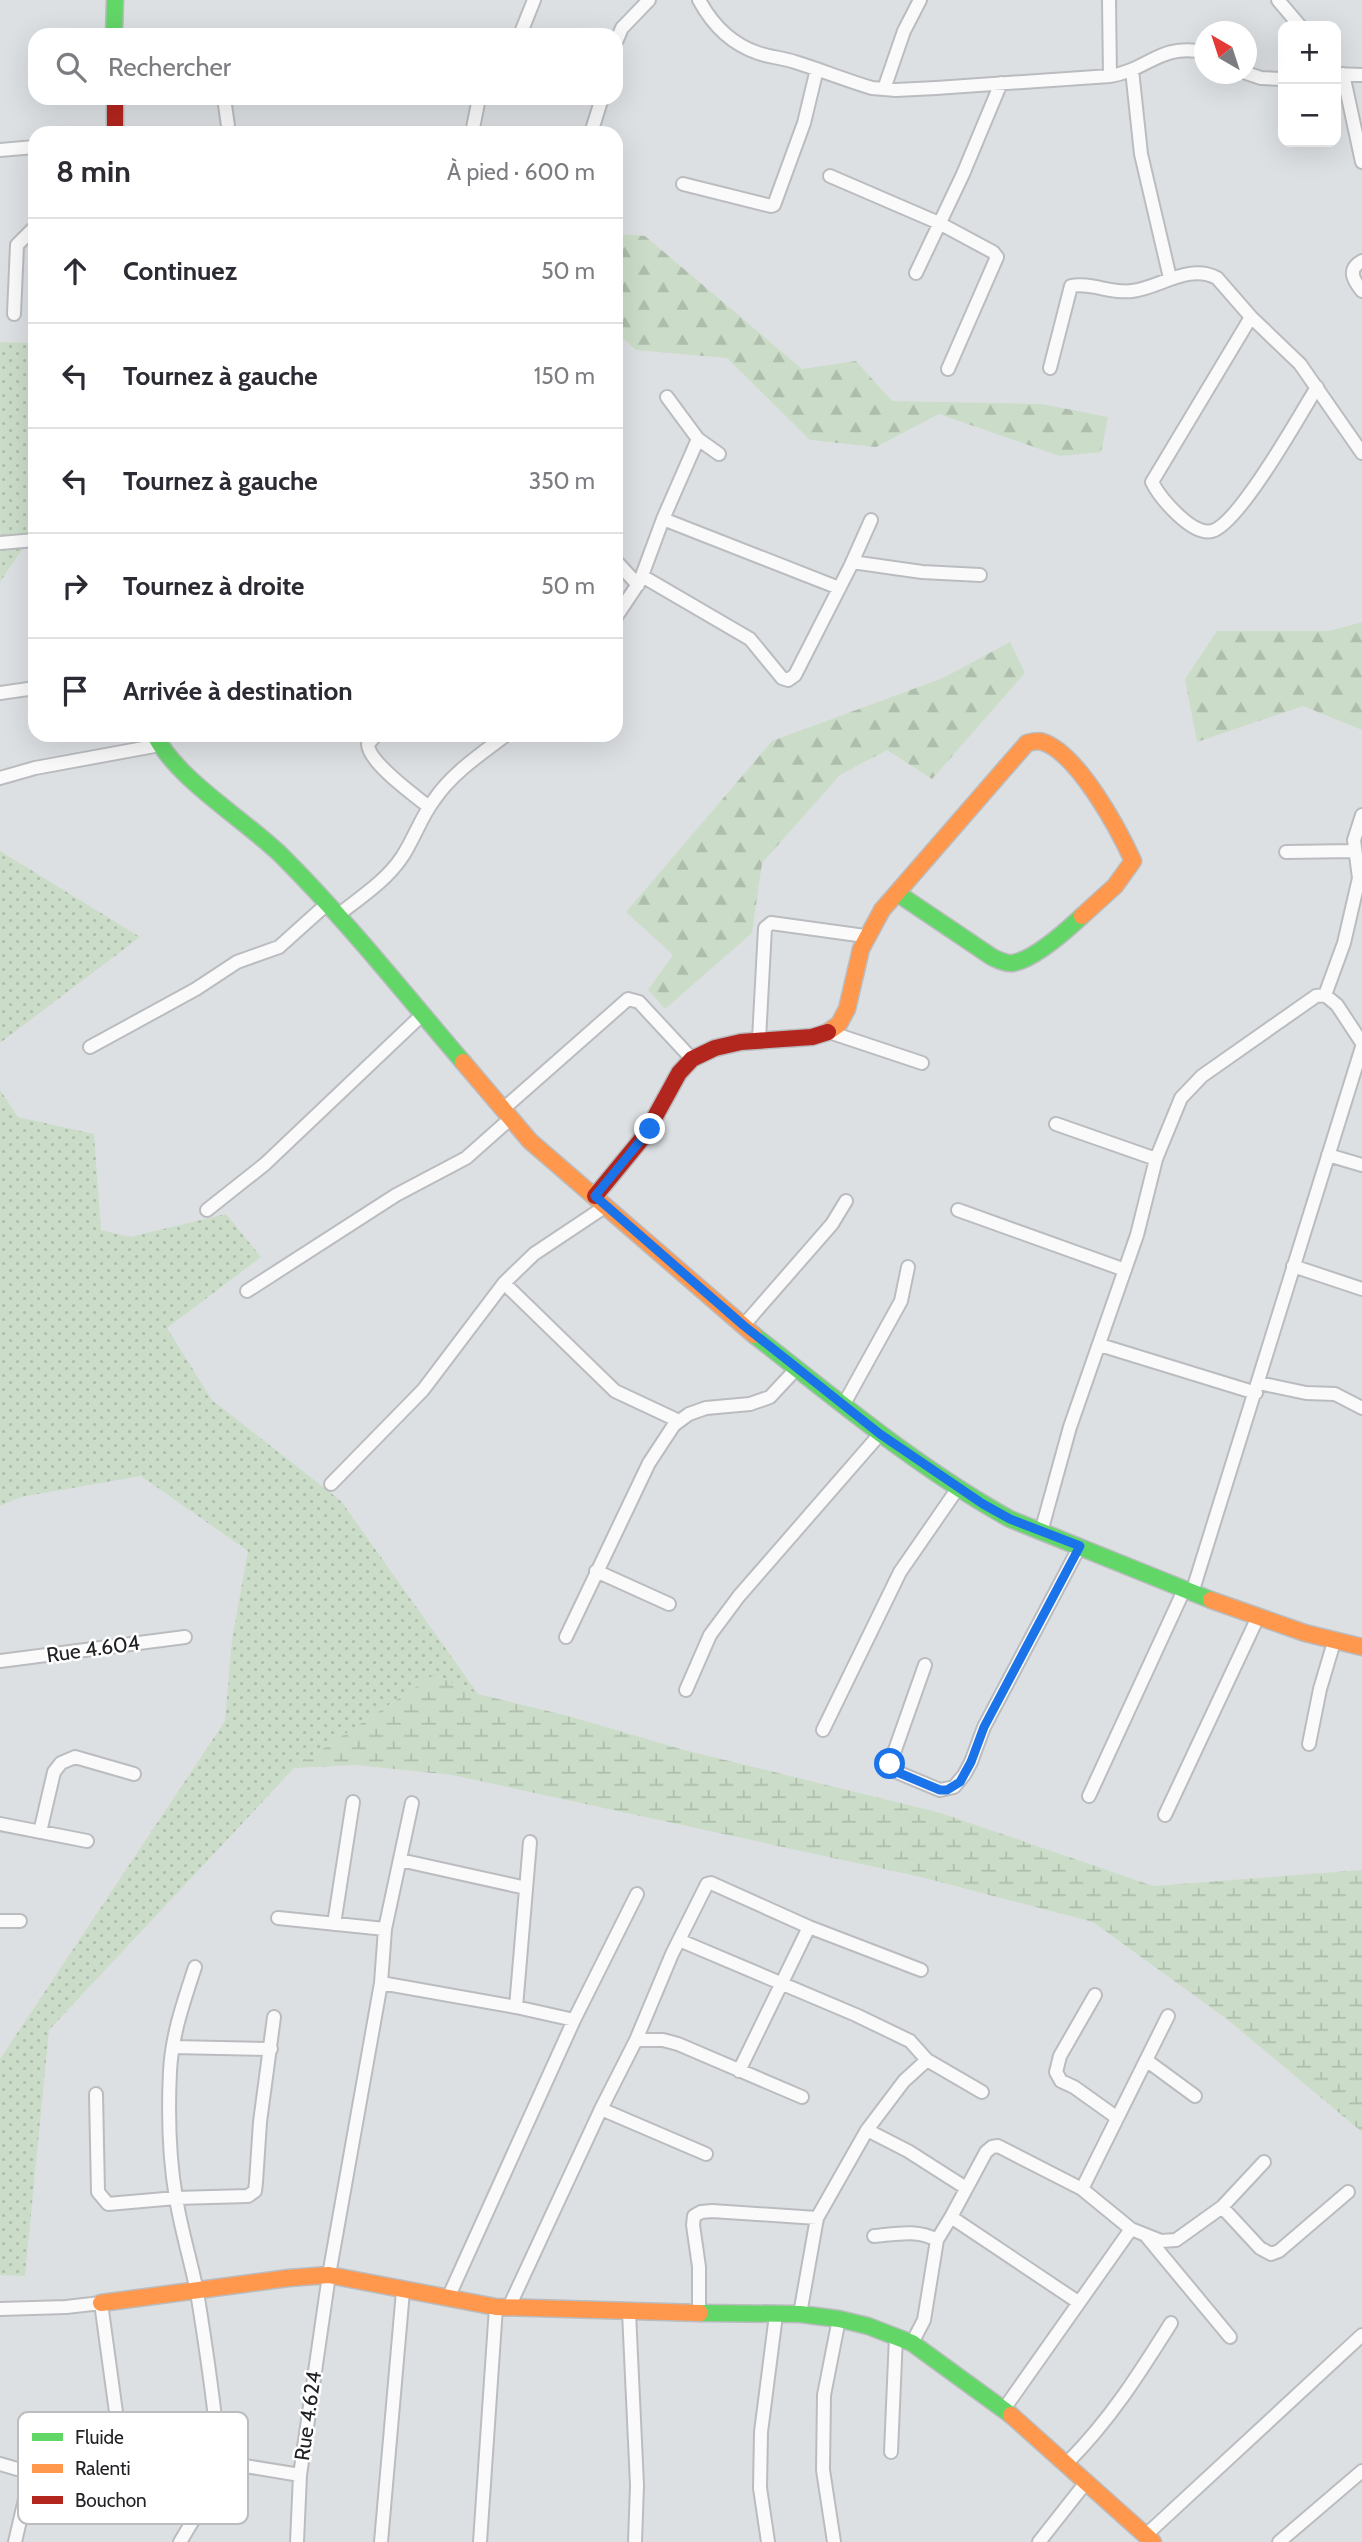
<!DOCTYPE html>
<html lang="fr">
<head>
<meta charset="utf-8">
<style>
	:root { --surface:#fff; --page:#f7f7f7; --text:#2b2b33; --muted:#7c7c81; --line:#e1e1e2 }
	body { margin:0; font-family:Cabin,sans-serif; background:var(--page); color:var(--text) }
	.controls { position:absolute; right:21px; top:21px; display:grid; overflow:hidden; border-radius:14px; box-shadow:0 7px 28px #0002 }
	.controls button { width:63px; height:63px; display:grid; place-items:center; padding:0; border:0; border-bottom:2px solid var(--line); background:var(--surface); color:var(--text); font:35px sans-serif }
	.compass { position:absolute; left:1194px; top:21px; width:63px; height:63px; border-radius:50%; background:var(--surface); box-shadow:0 7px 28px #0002; rotate:321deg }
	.stop { position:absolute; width:21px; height:21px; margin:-16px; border:5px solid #1a73e8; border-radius:50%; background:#fff }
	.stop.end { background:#1a73e8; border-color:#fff; box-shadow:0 2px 7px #0008 }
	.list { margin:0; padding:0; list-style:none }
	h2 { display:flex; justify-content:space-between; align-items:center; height:91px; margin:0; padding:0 28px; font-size:30px }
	h2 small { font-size:23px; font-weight:400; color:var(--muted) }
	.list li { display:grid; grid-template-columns:46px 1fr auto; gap:21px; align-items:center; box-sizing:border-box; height:105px; padding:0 28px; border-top:2px solid var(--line) }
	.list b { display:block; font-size:26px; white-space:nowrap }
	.list em { font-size:23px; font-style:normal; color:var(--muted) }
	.icon { flex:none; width:38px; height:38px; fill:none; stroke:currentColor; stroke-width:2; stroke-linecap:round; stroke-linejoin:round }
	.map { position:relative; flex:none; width:1362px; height:2542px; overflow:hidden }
	.search { position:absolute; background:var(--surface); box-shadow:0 7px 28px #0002; left:28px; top:28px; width:595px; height:77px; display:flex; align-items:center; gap:18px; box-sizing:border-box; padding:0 24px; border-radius:21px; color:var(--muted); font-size:26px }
	.panel { position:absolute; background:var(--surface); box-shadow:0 7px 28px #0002; left:28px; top:126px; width:595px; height:616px; border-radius:21px }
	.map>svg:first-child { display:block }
</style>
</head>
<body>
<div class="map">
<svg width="1362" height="2542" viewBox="0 0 1362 2542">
	<defs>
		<pattern id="grass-dots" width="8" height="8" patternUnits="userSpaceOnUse" patternTransform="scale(1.75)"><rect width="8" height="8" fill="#cbddc9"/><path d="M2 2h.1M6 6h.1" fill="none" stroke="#aebdac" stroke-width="1.8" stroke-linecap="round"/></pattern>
		<pattern id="forest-firs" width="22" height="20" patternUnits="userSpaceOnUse" patternTransform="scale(1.75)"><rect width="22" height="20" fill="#cbddc9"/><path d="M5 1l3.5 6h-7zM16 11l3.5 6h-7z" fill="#aebdac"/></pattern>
		<pattern id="wetland-marsh" width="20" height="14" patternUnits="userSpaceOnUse" patternTransform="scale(1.75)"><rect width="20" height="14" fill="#cbddc9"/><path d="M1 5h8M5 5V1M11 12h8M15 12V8" fill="none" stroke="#aebdac"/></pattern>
	</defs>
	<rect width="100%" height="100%" fill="#dde0e3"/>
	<path fill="url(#grass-dots)" d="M0,342L30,343L35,362V530L0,582Z
		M0,851L140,937L0,1043Z
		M0,1090L18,1117L94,1134L101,1230L130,1237L226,1214L261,1257L167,1328L212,1400L341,1501L478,1694L434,1675L294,1768L49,2030L25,2276L0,2275V2059L225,1721L232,1640L248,1551L141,1476L21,1497L0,1506Z"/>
	<path fill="url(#forest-firs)" d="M616,234L645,236L802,369L856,361L892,401L1042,404L1108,417L1101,452L1060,456L939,414L876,447L810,440L727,358L636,350L616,332Z
		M1362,622V730L1303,706L1197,742L1185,679L1217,631H1329Z
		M1010,642L1025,673L932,779L887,750L840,775L762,863L752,933L665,1009L648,990L673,955L626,912L772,741L943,678Z"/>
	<path fill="url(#wetland-marsh)" d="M434,1675L478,1694L572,1717L684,1750L941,1813L1153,1886L1362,1870V2132L1228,2020L1093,1922L921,1877L452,1775L356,1765L294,1768Z"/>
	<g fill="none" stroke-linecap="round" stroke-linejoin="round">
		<defs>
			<path id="street" d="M699,0C712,24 731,44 758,53C770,57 783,58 795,62C821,70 845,80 872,88L896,90L936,88L1110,76C1148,70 1160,43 1204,52
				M1109,0L1110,76
				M1278,0L1300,26
				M520,35L534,0
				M616,42L622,28L649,0
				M1132,70L1141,154L1170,278
				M1246,73L1261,78L1283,79
				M1336,74L1362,75
				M1343,74L1362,162
				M884,89L904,31L920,0
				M224,98L229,133
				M472,133L479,98
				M591,133L602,98
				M0,150L35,147
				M830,176L939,223L993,252L997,257L948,369
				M683,184L771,206L774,205L804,123L817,69
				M1362,261C1347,269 1353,280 1362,291
				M916,273L963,174L1001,83
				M14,314L17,245L35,227
				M1251,317L1152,482C1160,498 1192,536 1212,531C1239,524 1300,415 1317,387
				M1050,368L1071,286C1090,282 1112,294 1132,291C1159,288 1189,263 1217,278L1251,317L1300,364L1362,453
				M667,397L698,439L719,454
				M663,519L839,588
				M0,543L35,540
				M616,561L638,585
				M852,562L922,572L980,575
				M642,576L750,639L782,678L788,680L795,675L850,567L871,520
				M616,617L640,581L663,519L698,439
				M0,693L35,688
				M376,735L368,744C368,762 414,795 429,807
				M0,778L35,768L160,745
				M1286,852L1354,851
				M338,915C361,897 386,881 402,857C414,839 421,817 434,800C452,773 481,754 506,735
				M1325,995L1344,943L1359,878L1354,840L1362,815
				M829,1032L922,1063
				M759,1039L765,928L771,923L865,936
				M90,1047L196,989L237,962L279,947L328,903
				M502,1110L628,999L639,1002L692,1059
				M1056,1124L1156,1159
				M1328,1155L1362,1165
				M207,1210L265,1164L423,1014
				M958,1210L1125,1270
				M1293,1266L1362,1289
				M504,1283L615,1391L679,1421
				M247,1291L396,1195L466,1158L510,1119
				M743,1326L832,1224L846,1201
				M1100,1345L1256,1393
				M1259,1383L1306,1393L1335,1394L1362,1408
				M844,1404L901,1301L908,1267
				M331,1484L423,1390L504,1283L534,1254L606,1206
				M1041,1532L1070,1427L1137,1235L1156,1159L1181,1098L1202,1076L1316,996L1325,995L1337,1005L1362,1043
				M596,1571L669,1604
				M1192,1593L1362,1047
				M566,1637L649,1463L674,1425L689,1414L706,1408L750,1404L770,1397L797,1368
				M0,1661L185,1637
				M925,1665L890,1764L892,1770L940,1790L954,1787L964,1775L971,1762L984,1727L1080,1546
				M686,1690L710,1635L739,1596L880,1434
				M823,1730L900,1572L958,1488
				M1309,1744L1320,1689L1334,1642
				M1089,1796L1184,1590
				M1165,1815L1258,1617
				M0,1824L87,1841
				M40,1832L54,1772L61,1763L75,1757L134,1774
				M400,1860L526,1888
				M278,1918L385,1929
				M0,1921H20
				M334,1924L353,1802
				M679,1940L856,2015L910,2041L927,2060L982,2092
				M195,1967C184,2001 172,2034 170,2071C168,2112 169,2157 176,2198C181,2230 191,2261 197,2292C206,2347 214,2401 219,2456
				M381,1983L516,2007L574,2020
				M1095,1995L1060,2056L1056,2072L1061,2081L1074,2087L1116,2117
				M516,2007L530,1842
				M1168,2016L1082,2189L1131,2229L1161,2241L1176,2240L1222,2207L1264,2162
				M636,2040H663L678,2044L802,2097
				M173,2047L271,2049
				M1146,2060L1195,2096
				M739,2071L809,1927
				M96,2094L98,2192L108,2204L176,2198L248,2196L255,2191L256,2182L260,2122L274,2017
				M601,2109L706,2154
				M867,2130L908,2151L966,2188
				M1222,2207L1260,2248L1271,2254L1279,2251L1348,2192
				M951,2217L986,2152L992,2147L998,2146L1082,2189
				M874,2236C896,2234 917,2229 937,2240
				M1147,2237L1230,2337
				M448,2298L574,2020L637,1894
				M509,2307L601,2109L636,2040L672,1954L707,1884L711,1883L809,1927L921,1970
				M0,2309L66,2307L101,2303L119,2434L219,2456L239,2465L300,2475L329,2275L381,1983L385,1929L412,1803
				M629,2312L637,2485L635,2542
				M699,2313V2267L693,2225L694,2216L701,2212L712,2211L817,2218
				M800,2314L817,2218L867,2130L904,2081L927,2060
				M912,2343L924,2320L937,2240L951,2217L1078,2302
				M1004,2409L1131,2229
				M891,2452L896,2336
				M1067,2463C1110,2420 1139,2374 1171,2323
				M0,2464L31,2473L126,2489
				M1147,2534L1362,2335
				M15,2542L31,2473
				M180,2542L192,2522L239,2465
				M297,2542L300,2475
				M381,2542L403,2291
				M480,2542L496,2307
				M768,2542L760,2488L761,2432L776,2315
				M834,2542L823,2470L824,2395L839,2319
				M1039,2542L1087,2481
				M1279,2542L1362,2471"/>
			<path id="fast" d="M114,35L115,0
				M155,735C177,780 246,820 283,857C347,921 404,993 463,1062
				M897,893L992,957C998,960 1006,964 1013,963C1035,959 1066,931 1082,916
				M754,1335C837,1400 918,1468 1010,1519L1211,1600
				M700,2313L800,2314L839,2319L868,2326L912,2343L1011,2415"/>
			<path id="slow" d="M828,1032L839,1024L847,1009L861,949L882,910L1027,743C1032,742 1038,740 1043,742C1078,754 1118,828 1133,861L1115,886L1082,916
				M463,1062L530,1141L754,1335
				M1211,1600L1305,1633L1362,1647
				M101,2303L289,2278L329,2275L496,2307L700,2313
				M1011,2415L1153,2542"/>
			<path id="jam" d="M115,98V133
				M595,1196L645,1135L679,1073L692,1059L715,1048L741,1042L812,1037L828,1032"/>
		</defs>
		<use href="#street" stroke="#babcbf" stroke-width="16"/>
		<use href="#fast" stroke="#babcbf" stroke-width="19"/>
		<use href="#slow" stroke="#babcbf" stroke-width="19"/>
		<use href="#jam" stroke="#babcbf" stroke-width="19"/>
		<use href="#street" stroke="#fafafb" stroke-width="12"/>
		<use href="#fast" stroke="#63d668" stroke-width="16"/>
		<use href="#slow" stroke="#ff974d" stroke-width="16"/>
		<use href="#jam" stroke="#b3261e" stroke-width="16"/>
	</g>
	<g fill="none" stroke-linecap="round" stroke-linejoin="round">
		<path stroke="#1a73e8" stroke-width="9" d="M650,1129L595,1196L743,1325L880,1434L983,1504L1010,1519L1080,1546L984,1727L971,1762L960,1782L947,1790H940L892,1770L890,1764"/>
	</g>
	<g text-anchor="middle" stroke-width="5" stroke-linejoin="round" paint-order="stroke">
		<g font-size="21" fill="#212225" stroke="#fff">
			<text transform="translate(93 1649) rotate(-8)" y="7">Rue 4.604</text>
			<text transform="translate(308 2416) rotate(-82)" y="7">Rue 4.624</text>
		</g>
	</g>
	<rect x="18" y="2412" width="230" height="112" rx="10" fill="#fff" stroke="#bcbdbe" stroke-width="2"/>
	<rect x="32" y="2433" width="31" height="8" fill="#63d668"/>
	<rect x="32" y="2464" width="31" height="9" fill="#ff974d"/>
	<rect x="32" y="2496" width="31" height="8" fill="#b3261e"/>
	<g font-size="19" fill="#212225">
		<text x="75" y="2444">Fluide</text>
		<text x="75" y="2475">Ralenti</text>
		<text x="75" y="2507">Bouchon</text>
	</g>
</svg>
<div class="controls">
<button>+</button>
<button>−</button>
</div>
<svg class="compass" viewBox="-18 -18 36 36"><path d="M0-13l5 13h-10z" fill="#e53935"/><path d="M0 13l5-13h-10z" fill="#7c7c81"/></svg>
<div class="stop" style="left:890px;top:1764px"></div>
<div class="stop end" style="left:650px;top:1129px"></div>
<div class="search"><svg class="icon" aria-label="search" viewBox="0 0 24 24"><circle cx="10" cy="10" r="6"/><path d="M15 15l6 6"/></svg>Rechercher</div>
<section class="panel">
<h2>8 min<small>À pied · 600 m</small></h2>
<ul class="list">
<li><svg class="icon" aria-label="ahead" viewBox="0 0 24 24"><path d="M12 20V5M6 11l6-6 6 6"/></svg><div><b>Continuez</b></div><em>50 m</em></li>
<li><svg class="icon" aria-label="left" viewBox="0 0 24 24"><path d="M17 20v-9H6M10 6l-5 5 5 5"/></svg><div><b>Tournez à gauche</b></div><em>150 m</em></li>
<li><svg class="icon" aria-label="left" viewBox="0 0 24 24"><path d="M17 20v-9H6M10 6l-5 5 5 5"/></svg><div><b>Tournez à gauche</b></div><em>350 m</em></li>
<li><svg class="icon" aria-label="right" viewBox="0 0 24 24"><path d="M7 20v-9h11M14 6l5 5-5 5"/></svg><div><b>Tournez à droite</b></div><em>50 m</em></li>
<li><svg class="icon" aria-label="arrive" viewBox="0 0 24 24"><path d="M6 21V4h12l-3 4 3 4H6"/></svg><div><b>Arrivée à destination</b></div></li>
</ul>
</section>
</div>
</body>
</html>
